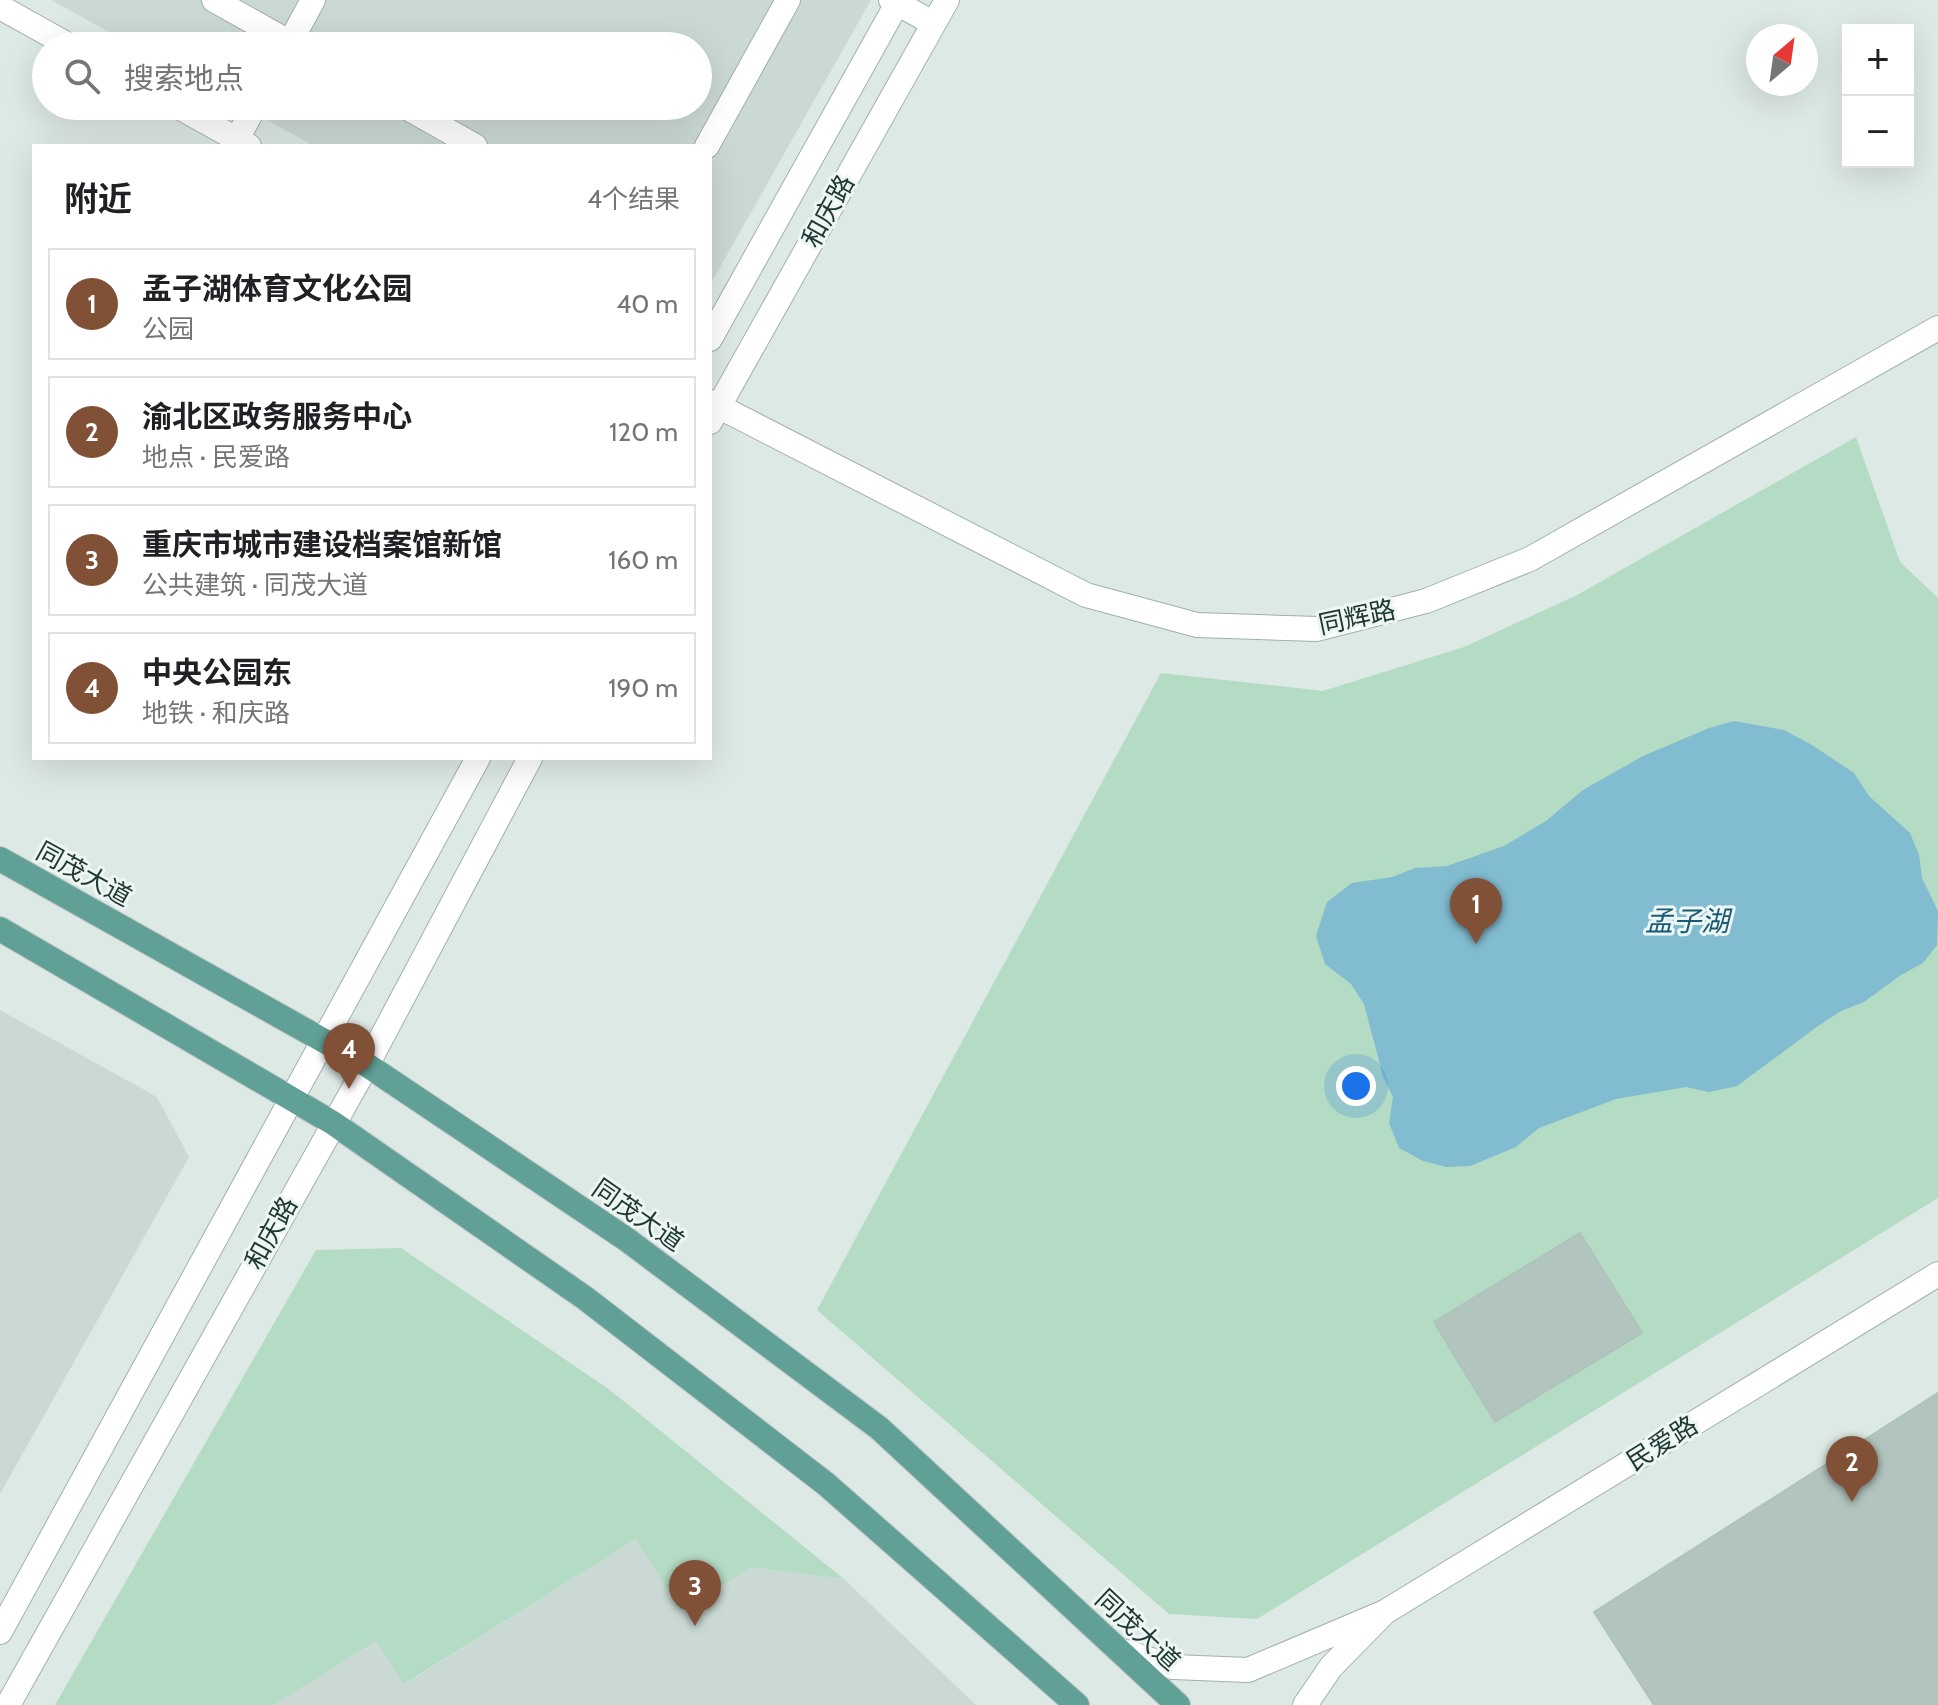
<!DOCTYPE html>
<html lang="zh">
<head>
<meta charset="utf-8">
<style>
	:root { --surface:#fff; --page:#f2f2f2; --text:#202124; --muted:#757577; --line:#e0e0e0; --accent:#805137 }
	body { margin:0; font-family:Cabin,"Noto Sans SC",sans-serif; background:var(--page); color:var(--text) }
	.controls { position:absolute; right:24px; top:24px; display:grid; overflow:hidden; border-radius:0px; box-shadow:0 8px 32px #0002 }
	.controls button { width:72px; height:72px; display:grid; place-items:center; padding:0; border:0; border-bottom:2px solid var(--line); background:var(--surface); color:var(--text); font:40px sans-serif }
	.compass { position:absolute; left:1746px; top:24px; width:72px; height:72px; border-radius:50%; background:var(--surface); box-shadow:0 8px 32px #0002; rotate:29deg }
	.you { position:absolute; left:1356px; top:1086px; width:28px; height:28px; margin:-20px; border:6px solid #fff; border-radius:50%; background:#1a73e8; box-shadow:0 0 0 12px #1a73e833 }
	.badge { display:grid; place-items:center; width:52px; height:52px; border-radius:50%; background:var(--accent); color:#fff; font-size:26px; font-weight:700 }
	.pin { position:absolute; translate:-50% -66px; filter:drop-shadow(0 2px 4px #0008) }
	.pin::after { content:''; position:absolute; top:42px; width:28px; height:24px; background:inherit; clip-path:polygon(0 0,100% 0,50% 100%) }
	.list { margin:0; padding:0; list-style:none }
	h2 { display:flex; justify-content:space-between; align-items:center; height:104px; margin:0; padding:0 32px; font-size:34px }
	h2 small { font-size:26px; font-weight:400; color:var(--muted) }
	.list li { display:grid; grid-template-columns:52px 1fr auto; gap:24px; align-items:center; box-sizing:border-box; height:112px; margin:0 16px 16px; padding:0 16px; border:2px solid var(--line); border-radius:0px }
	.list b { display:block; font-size:30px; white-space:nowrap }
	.list p { margin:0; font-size:26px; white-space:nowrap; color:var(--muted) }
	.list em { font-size:26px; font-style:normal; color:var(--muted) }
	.icon { flex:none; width:44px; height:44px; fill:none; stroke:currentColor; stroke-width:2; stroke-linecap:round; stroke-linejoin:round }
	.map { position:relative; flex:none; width:1938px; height:1705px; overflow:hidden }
	.search { position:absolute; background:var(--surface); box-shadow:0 8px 32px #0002; left:32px; top:32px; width:680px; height:88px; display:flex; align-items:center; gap:20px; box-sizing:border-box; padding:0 28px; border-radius:44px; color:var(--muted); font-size:30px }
	.panel { position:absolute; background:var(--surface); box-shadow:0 8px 32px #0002; left:32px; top:144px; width:680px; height:616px; border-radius:0px }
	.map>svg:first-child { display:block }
</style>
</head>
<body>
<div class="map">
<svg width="1938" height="1705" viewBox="0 0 1938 1705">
	<rect width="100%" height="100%" fill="#dde9e5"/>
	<path fill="#cbd9d4" d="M51,0H871L710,285V146H314L242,106H698V46H134Z
		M0,1010L157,1097L189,1157L0,1494Z
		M636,1539L681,1610L751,1567L844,1579L976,1705H274L376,1641L405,1684Z"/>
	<path fill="#b4dbc3" d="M1856,437L1900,562L1938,598V1198L1257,1619L1169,1614L817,1310L1161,673L1323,691L1464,647L1577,595Z
		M401,1248L610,1390L844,1579L751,1567L681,1611L636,1539L404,1684L376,1641L274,1705H55L316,1250Z"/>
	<path fill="#82bcd1" d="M1734,721L1784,730L1812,745L1854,773L1869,796L1910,833L1919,855L1922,878L1938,911L1937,945L1923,963L1901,975L1864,1002L1841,1011L1818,1026L1737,1086L1709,1092L1686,1087L1616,1099L1539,1128L1516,1147L1470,1166L1446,1167L1423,1161L1399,1148L1389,1123L1393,1097L1383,1076L1364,1004L1351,984L1325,964L1316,936L1327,902L1352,883L1392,877L1415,868L1447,866L1504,846L1546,821L1583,790L1643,756L1709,728Z"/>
	<path fill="#b2c4be" stroke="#afc3bd" stroke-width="2" d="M1580,1233L1642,1333L1495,1422L1434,1322Z
		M1938,1393V1705H1654L1594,1612Z"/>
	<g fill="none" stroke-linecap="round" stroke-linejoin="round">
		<defs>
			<path id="minor" d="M214,0L296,46
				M891,0L933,23
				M288,46L313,0
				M404,106L475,146
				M237,139L255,106
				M707,146L788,0"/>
			<path id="tertiary" d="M0,7L70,46
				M177,106L249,146
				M710,339L899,0
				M710,402L1086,595L1197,625L1317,629L1426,601L1530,559L1938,328
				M710,422L947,0
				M1385,1612L1938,1274
				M0,1632L478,758
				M1119,1650L1173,1667L1248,1670L1385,1612L1331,1667L1305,1705
				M8,1705L367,1065L530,758"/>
			<path id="primary" d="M0,859L367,1065L626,1239L879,1428L1178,1705
				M0,929L333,1123L585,1298L826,1484L1077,1705"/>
		</defs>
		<use href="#minor" stroke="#a0b0ac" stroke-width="26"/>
		<use href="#tertiary" stroke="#a0b0ac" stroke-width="26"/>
		<use href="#primary" stroke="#bcc3c2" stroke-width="26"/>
		<use href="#minor" stroke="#fff" stroke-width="24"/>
		<use href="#tertiary" stroke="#fff" stroke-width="24"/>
		<use href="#primary" stroke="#60a097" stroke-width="24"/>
	</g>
	<g text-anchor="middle" stroke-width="6" stroke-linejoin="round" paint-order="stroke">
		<g font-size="26" fill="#1e3834" stroke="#edf6f2">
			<text transform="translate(828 211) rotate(-61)" y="9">和庆路</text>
			<text transform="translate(1357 617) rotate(-12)" y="9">同辉路</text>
			<text transform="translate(84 874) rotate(29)" y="9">同茂大道</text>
			<text transform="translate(638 1215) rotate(35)" y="9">同茂大道</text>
			<text transform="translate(271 1233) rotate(-61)" y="9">和庆路</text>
			<text transform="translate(1662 1443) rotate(-32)" y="9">民爱路</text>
			<text transform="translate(1138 1630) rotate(43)" y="9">同茂大道</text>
		</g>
		<g font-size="28" font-style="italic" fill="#185b74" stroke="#edf6f2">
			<text x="1687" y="931">孟子湖</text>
		</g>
	</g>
</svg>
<div class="controls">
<button>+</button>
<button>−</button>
</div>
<svg class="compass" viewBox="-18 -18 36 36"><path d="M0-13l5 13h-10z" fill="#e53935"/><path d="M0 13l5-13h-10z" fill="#757577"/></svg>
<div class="you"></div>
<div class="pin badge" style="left:1476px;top:944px">1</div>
<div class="pin badge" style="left:1852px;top:1502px">2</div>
<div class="pin badge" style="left:695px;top:1626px">3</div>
<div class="pin badge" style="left:349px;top:1089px">4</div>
<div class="search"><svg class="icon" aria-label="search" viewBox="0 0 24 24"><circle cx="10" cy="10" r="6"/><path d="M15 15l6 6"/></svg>搜索地点</div>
<section class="panel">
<h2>附近<small>4个结果</small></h2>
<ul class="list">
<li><span class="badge">1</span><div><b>孟子湖体育文化公园</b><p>公园</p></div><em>40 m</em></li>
<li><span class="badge">2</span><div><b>渝北区政务服务中心</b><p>地点 · 民爱路</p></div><em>120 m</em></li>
<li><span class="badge">3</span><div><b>重庆市城市建设档案馆新馆</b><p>公共建筑 · 同茂大道</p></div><em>160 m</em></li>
<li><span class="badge">4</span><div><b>中央公园东</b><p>地铁 · 和庆路</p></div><em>190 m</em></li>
</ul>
</section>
</div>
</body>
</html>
